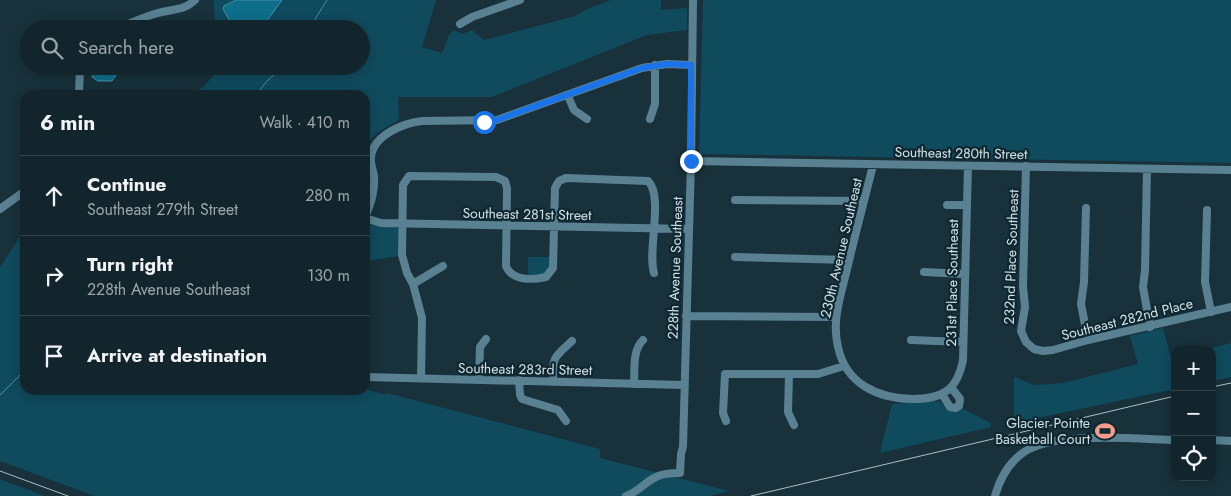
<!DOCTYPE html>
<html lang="en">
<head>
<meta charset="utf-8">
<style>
	:root { --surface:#12252c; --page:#1f3138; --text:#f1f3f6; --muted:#9ca5a9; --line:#314248 }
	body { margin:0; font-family:Jost,sans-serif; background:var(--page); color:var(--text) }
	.controls { position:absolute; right:15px; bottom:15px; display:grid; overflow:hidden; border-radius:10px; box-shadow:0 2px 12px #0003 }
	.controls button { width:45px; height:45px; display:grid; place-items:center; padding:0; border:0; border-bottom:1px solid var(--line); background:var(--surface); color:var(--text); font:25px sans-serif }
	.stop { position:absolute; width:15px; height:15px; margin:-11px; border:4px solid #1a73e8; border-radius:50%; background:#fff }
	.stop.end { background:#1a73e8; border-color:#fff; box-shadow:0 1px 5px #0008 }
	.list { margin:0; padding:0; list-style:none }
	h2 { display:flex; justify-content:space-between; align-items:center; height:65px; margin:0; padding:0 20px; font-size:21px }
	h2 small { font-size:16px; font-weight:400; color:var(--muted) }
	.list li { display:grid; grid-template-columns:32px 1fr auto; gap:15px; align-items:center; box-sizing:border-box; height:80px; padding:0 20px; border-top:1px solid var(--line) }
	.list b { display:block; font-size:19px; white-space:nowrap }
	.list p { margin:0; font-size:16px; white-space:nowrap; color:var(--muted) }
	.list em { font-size:16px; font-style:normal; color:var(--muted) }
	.icon { flex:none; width:28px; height:28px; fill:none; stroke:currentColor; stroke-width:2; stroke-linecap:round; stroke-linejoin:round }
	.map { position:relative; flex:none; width:1231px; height:496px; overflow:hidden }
	.search { position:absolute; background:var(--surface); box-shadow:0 2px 12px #0003; left:20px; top:20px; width:350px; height:55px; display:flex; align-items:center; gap:12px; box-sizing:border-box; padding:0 18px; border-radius:28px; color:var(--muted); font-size:19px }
	.panel { position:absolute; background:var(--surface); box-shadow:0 2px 12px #0003; left:20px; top:90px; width:350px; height:305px; border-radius:15px }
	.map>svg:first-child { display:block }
</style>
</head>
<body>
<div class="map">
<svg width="1231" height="496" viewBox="0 0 1231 496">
	<rect width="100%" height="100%" fill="#18313b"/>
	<path fill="#104a5d" d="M214,0H436L422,47L442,53L449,35L454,30L463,34L472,30L484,40L575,16L587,9L611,0H661V10L687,8V30L647,35L492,97H398L399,120C387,127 370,135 365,148V95H193C202,87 215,80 215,66H361V29H215Z
		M703,0H1231V163L699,154Z
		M365,223L396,227L399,230L398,256L368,261L365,259Z
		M25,229V390H365V386L368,387V390L386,395L387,393L600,449V458L729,491L710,496H94L0,461V267Z
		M528,257H549V269L545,274L528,275Z
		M1163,328L1171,358L1175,357V389L1014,423V377L1034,385L1063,383L1138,364L1130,336Z
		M1231,343V377L1212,381V350H1204Z
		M936,401L941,402L948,410L954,411L961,408L991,423V427L880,453L892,404Z
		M0,479L45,496H0Z"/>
	<path fill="#0e6e8b" stroke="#4890a6" d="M236,0H282L261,29H232L233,26L223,9L224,6Z
		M94,66H127L118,72L112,81H98L92,77Z"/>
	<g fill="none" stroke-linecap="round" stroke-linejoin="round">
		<path stroke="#4890a6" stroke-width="1" d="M310,29L317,16L327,0
			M256,95L267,81L284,66
			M0,395L25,370"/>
		<path stroke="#598192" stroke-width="8" d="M460,24L472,17L520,0
			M115,29C129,24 143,17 158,13C172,9 184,11 195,0
			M79,95L80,66
			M568,96L574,110L587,119
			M650,119L655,104V65
			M691,161L1231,170
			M873,165C865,198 856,231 848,265C842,292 831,319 838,347C846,384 877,398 912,399C942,399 957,391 963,360L968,166
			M1026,166L1023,287L1025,307L1021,331L1026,342L1034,349L1043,351L1053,350L1088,340L1231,307
			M1147,169L1145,270L1143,287L1150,327
			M735,200L864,201
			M947,205H966
			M1086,208L1084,282L1081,304L1088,340
			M0,209L25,191
			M1207,210L1205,282L1211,312
			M365,217C371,203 375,192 374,176C373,170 370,163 371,157C373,135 404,123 422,121L497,120L642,68L667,64L691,65
			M365,218L381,223L689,229
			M735,257L849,260
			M924,272L965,274
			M413,284L443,266
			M686,316L836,317
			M911,340L963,342
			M789,374L788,412L794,425
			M365,377L684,385
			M421,379L422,318L413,284L407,273L402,255L403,185L409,176L496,177L505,181L507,188L506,266C512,281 532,280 546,277L553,268L555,188L559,181L566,178L648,181C664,196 647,251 654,273
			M479,380L480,347L486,339
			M519,380L520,395L522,399L558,410L566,421
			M553,382C552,357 554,357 572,341
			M634,384C635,369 632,351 643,340
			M942,394L950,407L956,408L959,406L960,399L951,387
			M726,421L723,413L725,374H818L844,366
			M1212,440L1231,441
			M626,496C638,492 645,482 656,477C663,473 672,473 680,473L681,454L683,447L691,161L693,0
			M995,496C1000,478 1008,463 1024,452C1056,431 1136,439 1175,440"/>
		<path stroke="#aebfc5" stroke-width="1" d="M1212,387L1231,383
			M0,471L68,496
			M751,496L1175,396"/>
	</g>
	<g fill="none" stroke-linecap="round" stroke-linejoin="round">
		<path stroke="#1a73e8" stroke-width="6" d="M484,122L497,120L642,68L667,64L691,65V161"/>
	</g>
	<defs>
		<symbol id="stadium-bare" viewBox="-9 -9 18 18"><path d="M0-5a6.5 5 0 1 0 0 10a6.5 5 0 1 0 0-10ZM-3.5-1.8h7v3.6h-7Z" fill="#f49d8d" stroke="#0e2730" stroke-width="2.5" paint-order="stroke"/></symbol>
	</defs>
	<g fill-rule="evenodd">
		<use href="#stadium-bare" x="1091" y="417" width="28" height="28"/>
	</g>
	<g text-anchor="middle" stroke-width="4.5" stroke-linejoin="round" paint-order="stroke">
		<g font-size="14" fill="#d1e0e6" stroke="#0e2730">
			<text transform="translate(961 153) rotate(1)" y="5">Southeast 280th Street</text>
			<text transform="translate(527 214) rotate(1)" y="5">Southeast 281st Street</text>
			<text transform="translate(841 248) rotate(-77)" y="5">230th Avenue Southeast</text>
			<text transform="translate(1011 257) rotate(-88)" y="5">232nd Place Southeast</text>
			<text transform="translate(675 268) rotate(-88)" y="5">228th Avenue Southeast</text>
			<text transform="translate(952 283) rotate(-89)" y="5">231st Place Southeast</text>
			<text transform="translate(1127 319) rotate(-14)" y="5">Southeast 282nd Place</text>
			<text transform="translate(525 369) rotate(1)" y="5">Southeast 283rd Street</text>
		</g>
		<g font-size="14" fill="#d1e0e6" stroke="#0e2730" text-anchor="end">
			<text x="1090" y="428">Glacier Pointe<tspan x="1090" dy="16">Basketball Court</tspan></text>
		</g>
	</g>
</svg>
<div class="controls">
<button>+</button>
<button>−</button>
<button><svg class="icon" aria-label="locate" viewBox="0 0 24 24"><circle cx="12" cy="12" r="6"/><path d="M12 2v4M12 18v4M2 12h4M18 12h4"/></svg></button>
</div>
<div class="stop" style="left:484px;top:122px"></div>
<div class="stop end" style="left:691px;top:161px"></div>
<div class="search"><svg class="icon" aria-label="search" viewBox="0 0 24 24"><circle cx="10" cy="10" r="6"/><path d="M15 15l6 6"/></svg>Search here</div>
<section class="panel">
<h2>6 min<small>Walk · 410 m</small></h2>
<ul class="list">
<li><svg class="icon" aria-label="ahead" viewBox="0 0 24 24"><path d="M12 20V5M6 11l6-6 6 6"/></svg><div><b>Continue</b><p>Southeast 279th Street</p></div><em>280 m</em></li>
<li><svg class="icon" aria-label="right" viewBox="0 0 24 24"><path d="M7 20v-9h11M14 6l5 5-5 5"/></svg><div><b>Turn right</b><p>228th Avenue Southeast</p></div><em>130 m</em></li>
<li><svg class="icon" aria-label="arrive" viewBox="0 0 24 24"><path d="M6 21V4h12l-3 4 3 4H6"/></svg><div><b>Arrive at destination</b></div></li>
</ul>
</section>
</div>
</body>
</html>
